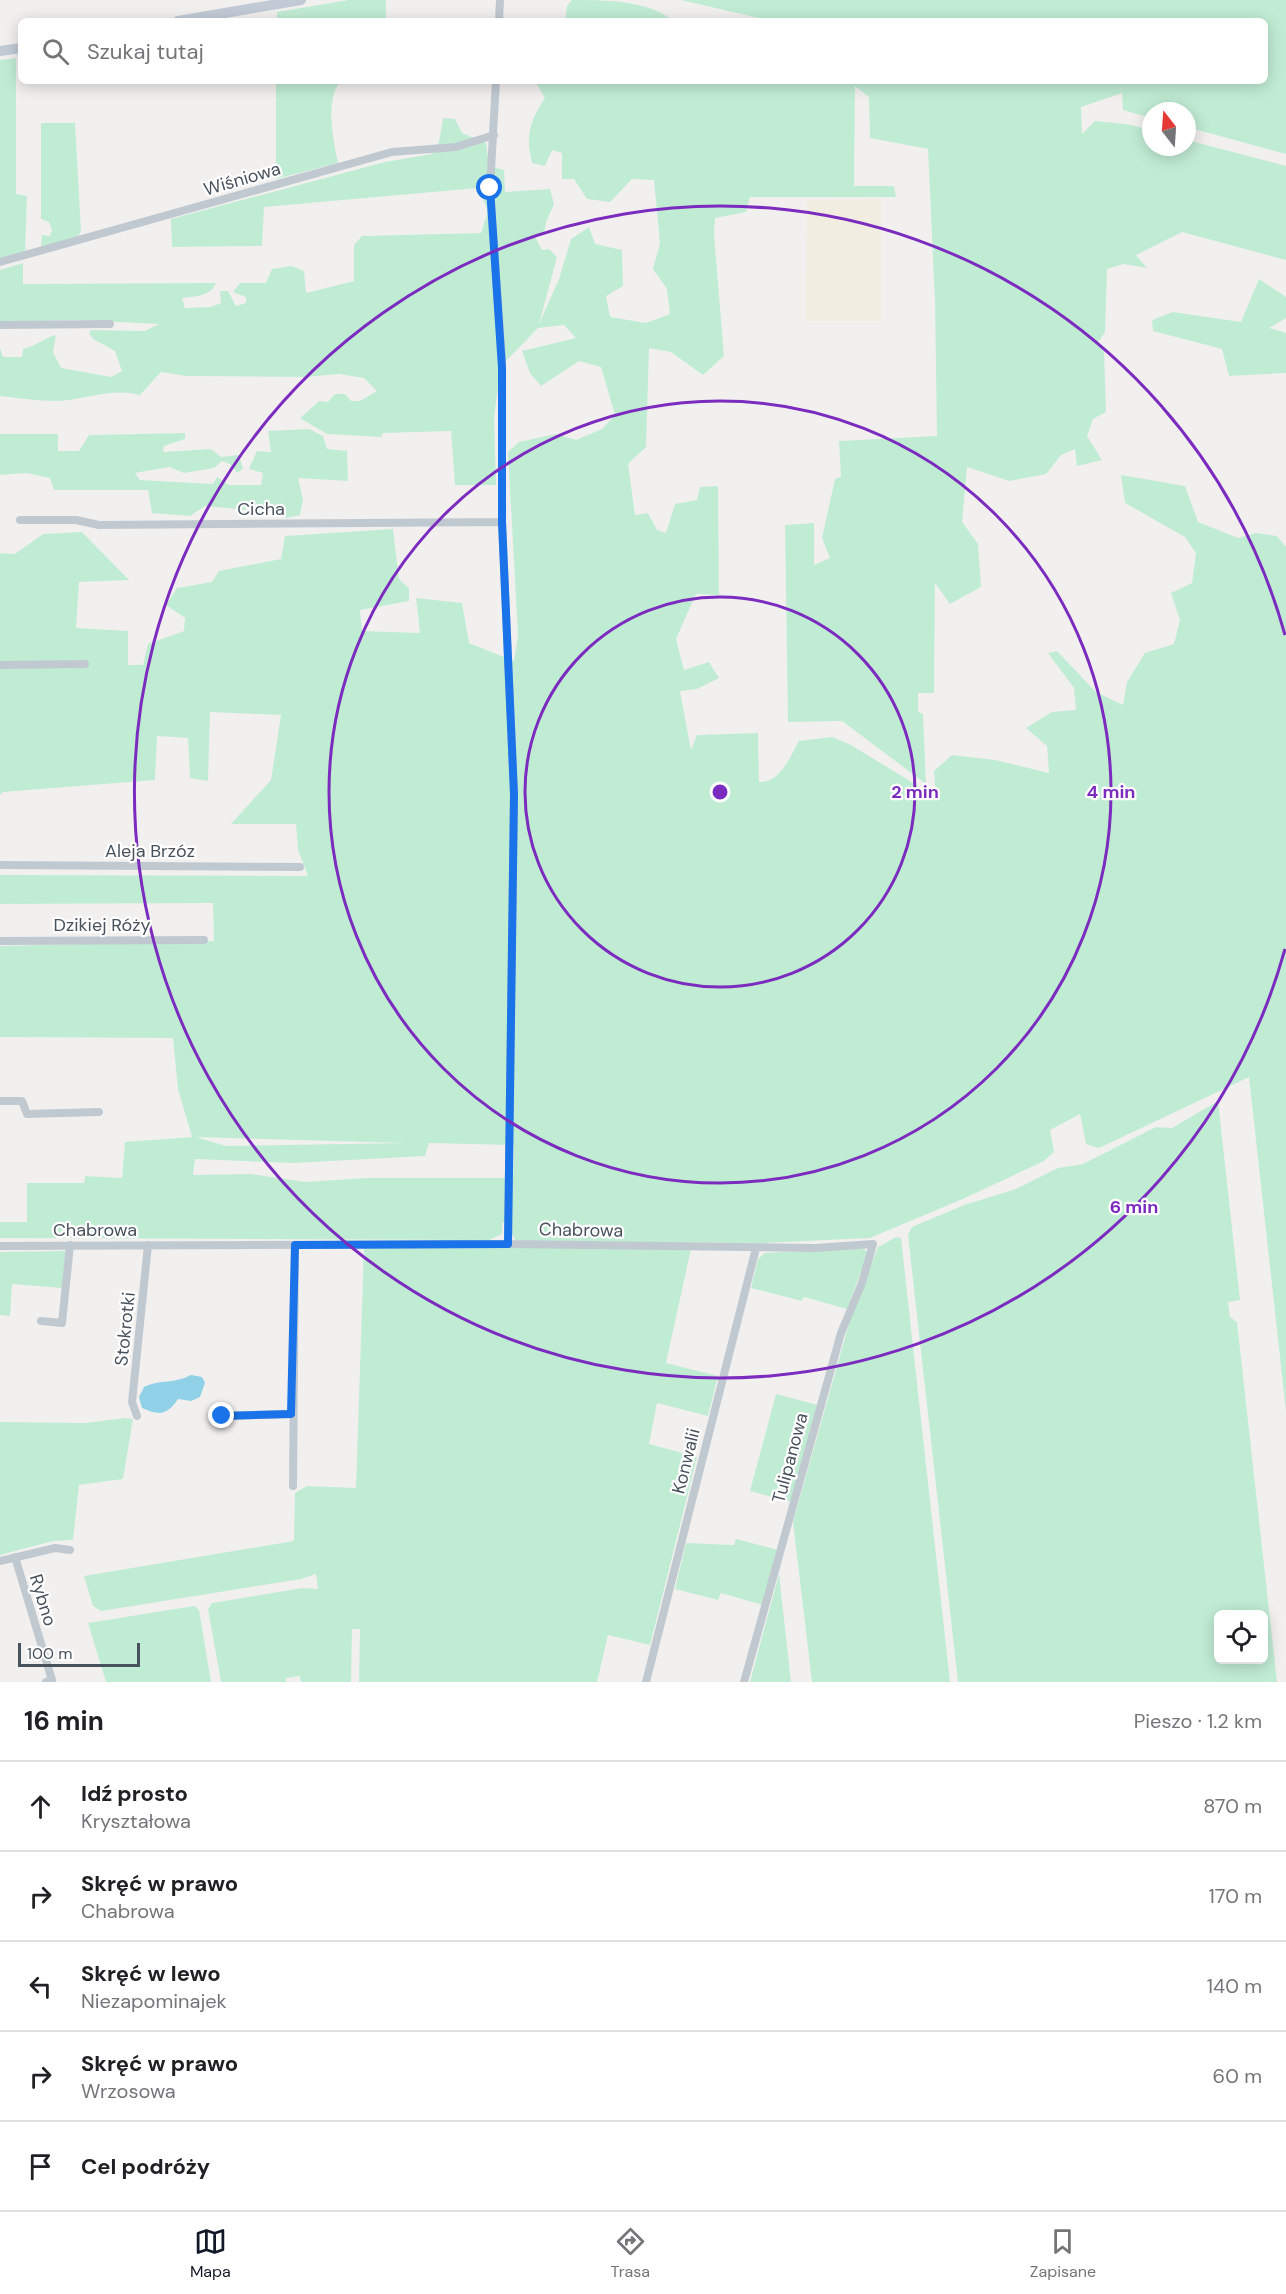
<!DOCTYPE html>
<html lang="pl">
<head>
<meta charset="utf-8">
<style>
	:root { --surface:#fff; --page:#f6f6f6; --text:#202124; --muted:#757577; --line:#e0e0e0; --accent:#111827 }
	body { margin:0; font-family:"DM Sans",sans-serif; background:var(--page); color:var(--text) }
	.controls { position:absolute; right:18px; bottom:18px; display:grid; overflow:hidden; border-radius:9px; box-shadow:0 3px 15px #0003 }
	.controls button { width:54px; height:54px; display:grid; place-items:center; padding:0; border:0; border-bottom:2px solid var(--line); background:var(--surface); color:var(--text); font:30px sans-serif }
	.compass { position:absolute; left:1142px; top:102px; width:54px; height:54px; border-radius:50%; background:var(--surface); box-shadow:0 3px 15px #0003; rotate:343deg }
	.scale { position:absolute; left:18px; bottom:15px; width:122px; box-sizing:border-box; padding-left:6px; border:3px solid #48525c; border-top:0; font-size:16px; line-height:21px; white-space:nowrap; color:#48525c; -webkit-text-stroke:4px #fff; paint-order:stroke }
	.stop { position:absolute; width:18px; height:18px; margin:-14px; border:4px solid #1a73e8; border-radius:50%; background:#fff }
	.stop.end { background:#1a73e8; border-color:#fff; box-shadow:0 2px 6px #0008 }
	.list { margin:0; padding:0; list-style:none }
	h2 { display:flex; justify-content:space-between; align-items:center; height:78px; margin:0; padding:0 24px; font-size:26px }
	h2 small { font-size:20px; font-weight:400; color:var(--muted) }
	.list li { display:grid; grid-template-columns:39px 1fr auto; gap:18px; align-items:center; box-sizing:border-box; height:90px; padding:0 24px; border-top:2px solid var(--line) }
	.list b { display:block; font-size:22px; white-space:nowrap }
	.list p { margin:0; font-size:20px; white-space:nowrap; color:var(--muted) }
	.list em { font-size:20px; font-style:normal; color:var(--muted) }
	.icon { flex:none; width:33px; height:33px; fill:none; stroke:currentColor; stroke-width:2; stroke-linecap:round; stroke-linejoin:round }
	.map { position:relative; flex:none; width:1286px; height:1682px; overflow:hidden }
	.search { position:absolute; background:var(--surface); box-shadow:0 3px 15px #0003; left:18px; right:18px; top:18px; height:66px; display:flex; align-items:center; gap:15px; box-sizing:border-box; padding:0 21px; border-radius:9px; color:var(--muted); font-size:22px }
	.sheet { height:528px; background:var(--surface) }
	nav { display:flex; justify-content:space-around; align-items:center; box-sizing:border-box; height:84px; border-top:2px solid var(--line); background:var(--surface); font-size:16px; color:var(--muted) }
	nav a { display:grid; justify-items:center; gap:3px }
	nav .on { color:var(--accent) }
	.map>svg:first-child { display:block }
</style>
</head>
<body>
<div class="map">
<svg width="1286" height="1682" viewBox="0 0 1286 1682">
	<rect width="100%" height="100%" fill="#f2f0ef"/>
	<path fill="#c1ecd4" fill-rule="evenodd" d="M349,0H386V21H277V12Z
		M572,0C605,0 649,0 673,21H565L567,6Z
		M681,0H1286V154L1187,127V111H1151V118L1123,110L1122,93L1081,107L1082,134L1095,121L1126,124L1151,130V147H1187V140L1286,166V260L1182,232L1136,255L1147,268L1124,264L1107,269L1105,332L1098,342L1104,352L1106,412L1093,419L1087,436L1102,460L1077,466L1075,449L1061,455L1046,474L1009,481L967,467L962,522L978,544L981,587L950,604L935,583L934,693H918V712L923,714L926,784L842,721L788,722L785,525L814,523V565L830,558L822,538L835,479L841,477L839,441L937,436L935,302L928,149L870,138L869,97L855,86L854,186H894L896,197H750L746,212L715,218L714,234L724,356L703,375L671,352L649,348L646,447L628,464L635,515L648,513L657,530L666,533L675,504L697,500L700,487L718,486L719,595L696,594L676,639L684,670L709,662L719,678L697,689L680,691L691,750L697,735L758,733L759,782C780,783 790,757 799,741L832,737L851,745L936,797L934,771L952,755L995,760L1049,773L1047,746L1026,728L1052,712L1076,710L1074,688L1048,653L1057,651L1096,692L1123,705L1127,682L1145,653L1174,644L1180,620L1171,593L1192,583L1196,553L1185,537L1125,503L1121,475L1185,486L1198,522L1238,538L1256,533L1277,536L1286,547V1411L1249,1077L1099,1148L1086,1144L1080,1114L1050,1130L1054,1152L1044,1161L965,1198L870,1238L762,1243L516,1241L512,1234V1222L502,1223V1234L489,1240L0,1238V1222H27V1183H84L85,1176L122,1178L125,1142L192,1137L178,1089L173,1038L0,1037V946L214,941L213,903L0,904V875L308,876L298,850L296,824H231L271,780L281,715L210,712L208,781L190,778L188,738L157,736L155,780L3,792L0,795V553L15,554L43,534L82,532L129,580L79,582L76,628L128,631V665H143L148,644L184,631L185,618L166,605L177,588L212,582L219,571L281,559L285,536L393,529L399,579L409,588V601L360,610L362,631L420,633L416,598L462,603L469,643L514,661L518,635L508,452L519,442L556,434L576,440L602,429L615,415L601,367L579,361L541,386L530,373L522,351L576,338L564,325L538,328L501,366L494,417L496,485H455L451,431L383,433L381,437L327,434L300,418L319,401L328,402L335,394H345L351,401H360L377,391L364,378L339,374L306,377L186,376L161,372L140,395C111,387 85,400 56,401C38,401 18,398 0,396V348L3,357H22L23,349C39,345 43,338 56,335L53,352L61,368L111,377L122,371L115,351L93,339L89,333L91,330L145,331L159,324L79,320L0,322V270L23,263V284L216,283C210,297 196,296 182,298L185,308L211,307L221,303L220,291H228L236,306L246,303V297L233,292L240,283H266L272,269L291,266L304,271L306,293L354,281V245L362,236L481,233L488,211L478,188L264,207L262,246L172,247L171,219L385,162L432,154L439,142L443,118L455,119L462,133L486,143L489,166L504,170L505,192L550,189L554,204L546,222L544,234L535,237L542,250L549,249L557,257L539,324L559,279L571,239L589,227L595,244L622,250L623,286L606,296L610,317L646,323L670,314L667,289L653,269L660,243L654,180L632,179L610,202L587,199L574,179H562V153L552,150L545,166L532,163C525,135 530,121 545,98L535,81H1265V21H771ZM196,1137L405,1143L226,1146ZM429,1143L514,1145L513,1178H366L306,1182L250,1174L193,1175L195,1159L294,1163L425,1156Z
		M16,58V194L27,196L25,252L0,259V60Z
		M276,81H340C325,103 333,138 338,163L276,179Z
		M41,123H75L81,231L77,238L41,248L42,235L50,236L52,230L49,222L41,219Z
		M1259,279L1286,297V318L1269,328L1286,333V373L1229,376L1222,349L1153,331L1152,320L1173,312L1241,322Z
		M309,429L323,436L327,449L347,451L348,481L298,478L303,500L300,515L286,518L278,513L205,506L190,516L152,513L148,490H54L50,478L27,473L0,475V434H58V451H79L89,435L185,433V439L164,446L163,452L211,449L221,457L239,455L243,469L237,473L230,464L222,461L214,468L184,473L169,467L135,473L140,480L213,484L217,477L229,485H261L263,473L249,469L257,451L271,452L268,431Z
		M1218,1101L1240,1300L1228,1302L1230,1317L1237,1322L1277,1682H958L908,1235L912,1227L964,1205L1016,1189L1058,1168L1083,1164L1156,1127L1172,1128ZM1218,1614H1264V1660H1218Z
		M896,1237L901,1238L950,1682H812L793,1522L850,1320L878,1247Z
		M507,1247L691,1249L666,1363L718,1376L708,1416L657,1403L649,1444L697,1457L650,1645L608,1635L597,1682H359L360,1629H352L351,1682H301L300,1676L286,1678V1682H221L208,1609L212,1603L303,1588L318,1589L316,1574L301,1579L101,1611L93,1606L84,1576L294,1541L295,1493L307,1486L356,1488L364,1248Z
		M863,1248L868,1253L847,1309L804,1297L802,1301L751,1288L758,1259L765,1253Z
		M66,1251L62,1288L12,1284L10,1316L0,1315V1252Z
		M776,1394L818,1405L791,1502L750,1491Z
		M126,1418L133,1419L123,1479L79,1485L73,1540L53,1541L0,1555V1422L85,1423Z
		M736,1539L778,1550L763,1605L721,1593L718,1600L675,1589L686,1543L734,1545Z
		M779,1574L791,1682H750Z
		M194,1606L199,1610L211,1682H106L88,1623Z"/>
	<path fill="#f2ede1" d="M881,199V321H806L807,200Z"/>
	<path fill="#91d1e7" d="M191,1375L202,1377L205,1383L200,1397L191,1401L178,1399C167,1415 160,1416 142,1408L139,1397L144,1387C160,1379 175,1384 191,1375Z"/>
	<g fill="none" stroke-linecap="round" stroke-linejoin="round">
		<path stroke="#c1c9d0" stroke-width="8" d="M499,21L500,0
			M496,81L490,188L502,360V522L514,794L508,1244
			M0,262L392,152L456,147L494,135
			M0,325L110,324
			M20,520H76L99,525L502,522
			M0,665L85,664
			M0,865L300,867
			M0,941L204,940
			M0,1101H22L27,1114L99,1112
			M0,1246L508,1244L815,1248L873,1244L862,1283L841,1333L744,1682
			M41,1321L62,1323L70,1245
			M137,1416L132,1402L148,1245
			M222,1416L291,1414
			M293,1486L295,1245
			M15,1557L52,1680L46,1682
			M0,1561L55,1548L70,1550
			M646,1682L756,1248"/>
		<path stroke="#c1cad5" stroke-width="10" d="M178,21L301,0
			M0,51L21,48"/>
	</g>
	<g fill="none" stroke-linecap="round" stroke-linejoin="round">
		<path stroke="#1a73e8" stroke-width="8" d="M222,1416L291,1414L295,1245L508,1244L514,794L502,522V368L490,188"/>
	</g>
	<g fill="none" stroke="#7b2cbf" stroke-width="3">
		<circle cx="720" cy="792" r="195"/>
		<circle cx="720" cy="792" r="391"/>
		<path d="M1285 949A586 586 0 1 1 1285 635"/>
	</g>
	<g text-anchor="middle" stroke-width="4.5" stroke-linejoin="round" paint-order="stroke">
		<g font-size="18" fill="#48525c" stroke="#fff">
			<text transform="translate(242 179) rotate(-16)" y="6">Wiśniowa</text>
			<text x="261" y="515">Cicha</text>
			<text x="150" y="857">Aleja Brzóz</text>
			<text x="102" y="931">Dzikiej Róży</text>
			<text x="95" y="1236">Chabrowa</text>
			<text transform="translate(581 1230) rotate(1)" y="6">Chabrowa</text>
			<text transform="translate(125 1329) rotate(-84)" y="6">Stokrotki</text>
			<text transform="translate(790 1458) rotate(-75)" y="6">Tulipanowa</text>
			<text transform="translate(686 1461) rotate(-76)" y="6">Konwalii</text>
			<text transform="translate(43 1600) rotate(73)" y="6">Rybno</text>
		</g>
	</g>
	<circle cx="720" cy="792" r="9" fill="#7b2cbf" stroke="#fff" stroke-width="3"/>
	<g font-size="18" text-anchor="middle" font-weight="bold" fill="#7b2cbf" stroke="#fff" stroke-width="4.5" stroke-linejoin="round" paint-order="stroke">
		<text x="915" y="798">2 min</text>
		<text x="1111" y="798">4 min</text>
		<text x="1134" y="1213">6 min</text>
	</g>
</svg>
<div class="controls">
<button><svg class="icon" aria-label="locate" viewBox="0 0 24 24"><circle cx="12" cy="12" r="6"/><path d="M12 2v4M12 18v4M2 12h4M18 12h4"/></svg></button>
</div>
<svg class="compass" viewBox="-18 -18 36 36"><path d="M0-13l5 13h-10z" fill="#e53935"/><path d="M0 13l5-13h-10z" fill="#757577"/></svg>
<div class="scale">100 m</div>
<div class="stop" style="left:490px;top:188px"></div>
<div class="stop end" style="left:222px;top:1416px"></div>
<div class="search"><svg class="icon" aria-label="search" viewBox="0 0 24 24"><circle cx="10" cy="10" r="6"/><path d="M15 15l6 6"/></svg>Szukaj tutaj</div>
</div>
<section class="sheet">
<h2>16 min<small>Pieszo · 1.2 km</small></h2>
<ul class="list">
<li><svg class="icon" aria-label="ahead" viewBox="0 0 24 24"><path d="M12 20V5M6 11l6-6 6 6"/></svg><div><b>Idź prosto</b><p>Kryształowa</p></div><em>870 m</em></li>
<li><svg class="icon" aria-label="right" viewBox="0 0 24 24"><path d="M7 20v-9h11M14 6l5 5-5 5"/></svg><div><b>Skręć w prawo</b><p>Chabrowa</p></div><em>170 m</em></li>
<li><svg class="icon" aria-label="left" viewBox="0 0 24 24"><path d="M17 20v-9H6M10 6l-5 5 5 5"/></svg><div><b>Skręć w lewo</b><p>Niezapominajek</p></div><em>140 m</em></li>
<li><svg class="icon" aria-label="right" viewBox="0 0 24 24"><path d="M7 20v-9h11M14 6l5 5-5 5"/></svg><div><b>Skręć w prawo</b><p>Wrzosowa</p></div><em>60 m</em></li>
<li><svg class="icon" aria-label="arrive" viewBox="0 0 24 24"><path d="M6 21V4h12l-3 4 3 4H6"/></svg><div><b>Cel podróży</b></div></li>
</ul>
</section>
<nav>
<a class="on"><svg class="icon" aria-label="map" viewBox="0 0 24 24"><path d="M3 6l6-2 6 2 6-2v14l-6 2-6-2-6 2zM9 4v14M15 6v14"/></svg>Mapa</a>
<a><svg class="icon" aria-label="directions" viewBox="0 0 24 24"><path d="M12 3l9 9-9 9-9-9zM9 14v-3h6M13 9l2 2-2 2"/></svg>Trasa</a>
<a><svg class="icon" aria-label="saved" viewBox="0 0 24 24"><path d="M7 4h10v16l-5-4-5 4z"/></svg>Zapisane</a>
</nav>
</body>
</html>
